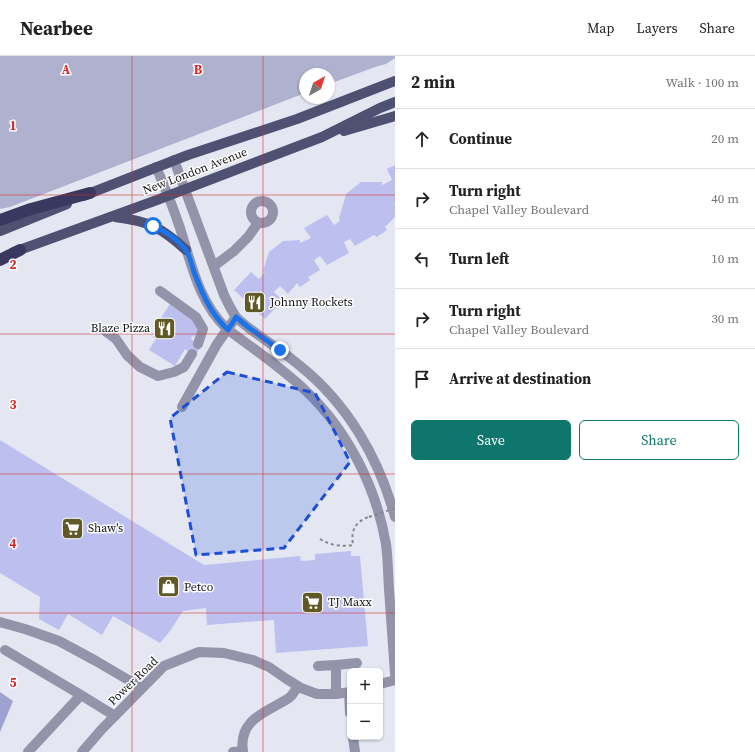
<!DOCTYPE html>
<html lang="en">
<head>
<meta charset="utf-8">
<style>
	:root { --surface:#fff; --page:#f2f2f2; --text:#222; --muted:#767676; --line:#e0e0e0; --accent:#0f766e }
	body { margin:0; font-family:"Source Serif 4",serif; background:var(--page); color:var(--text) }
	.controls { position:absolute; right:12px; bottom:12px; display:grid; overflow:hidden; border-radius:6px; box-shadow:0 1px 3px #0004 }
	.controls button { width:36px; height:36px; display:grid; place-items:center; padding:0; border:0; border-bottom:1px solid var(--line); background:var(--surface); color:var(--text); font:20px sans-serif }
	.compass { position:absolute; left:299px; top:12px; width:36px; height:36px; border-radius:50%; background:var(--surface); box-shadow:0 1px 3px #0004; rotate:39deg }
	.stop { position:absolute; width:12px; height:12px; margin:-9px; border:3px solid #1a73e8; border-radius:50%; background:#fff }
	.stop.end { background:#1a73e8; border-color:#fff; box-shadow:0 1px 4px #0008 }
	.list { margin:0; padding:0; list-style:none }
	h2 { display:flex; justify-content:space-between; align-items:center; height:52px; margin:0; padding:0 16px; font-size:17px }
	h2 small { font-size:13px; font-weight:400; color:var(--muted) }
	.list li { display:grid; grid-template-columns:26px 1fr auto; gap:12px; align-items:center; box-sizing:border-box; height:60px; padding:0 16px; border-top:1px solid var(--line) }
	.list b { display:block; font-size:15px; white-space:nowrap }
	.list p { margin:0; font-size:13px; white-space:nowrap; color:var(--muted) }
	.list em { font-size:13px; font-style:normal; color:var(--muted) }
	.actions { display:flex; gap:8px; padding:12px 16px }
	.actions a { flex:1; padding:9px 0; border:1px solid var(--accent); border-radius:6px; text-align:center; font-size:14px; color:var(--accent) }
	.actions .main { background:var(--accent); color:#fff }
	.icon { flex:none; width:22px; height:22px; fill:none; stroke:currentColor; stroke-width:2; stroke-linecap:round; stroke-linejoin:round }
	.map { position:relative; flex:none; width:395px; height:696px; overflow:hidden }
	header { display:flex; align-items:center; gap:24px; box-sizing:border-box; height:56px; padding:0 20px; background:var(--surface); border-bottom:1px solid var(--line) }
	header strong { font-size:19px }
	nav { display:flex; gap:22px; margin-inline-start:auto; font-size:14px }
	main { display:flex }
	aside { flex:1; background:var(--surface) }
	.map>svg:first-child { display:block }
</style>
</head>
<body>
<header>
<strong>Nearbee</strong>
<nav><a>Map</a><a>Layers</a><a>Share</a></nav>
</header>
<main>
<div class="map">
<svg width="395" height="696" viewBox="0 0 395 696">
	<rect width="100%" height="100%" fill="#e4e6f2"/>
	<path fill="#afb2cf" d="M0,0H395V2L386,8L378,10L329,28V18H305V37L10,151L0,153Z"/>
	<path fill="#9fa2d0" d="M0,636L13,645L0,676Z"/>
	<path fill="#bdc0ef" d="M395,109V147H394L395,150V161L385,171L387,174L377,181L374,179L355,190L350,183L344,186L349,197L327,209L320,200L314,204L320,214L308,221L310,224L300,231L297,227L288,238L280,230L274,236L283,244L265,263L234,234L251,216L259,223L265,216L263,215L269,196L283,185L300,184V187L311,182L304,172L327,159L334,169L340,165L339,162L346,138L361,126H382V129L392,124L387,113Z
		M170,248L202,267L194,281L192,280L191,283L202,289L195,300L185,293L175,310L149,294L156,283L153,281L163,263L161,262Z
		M0,384L204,509L300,500L301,505L315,504V498L351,495V500H360L368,590L276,597L274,564L207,569L206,552L183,555L170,575L160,587L113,560L102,579L68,558L59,574L39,563L40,541L0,517Z"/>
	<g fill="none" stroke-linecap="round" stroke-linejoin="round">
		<path stroke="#84858d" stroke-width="2" stroke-dasharray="3 3" stroke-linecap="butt" d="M320,483C329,489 342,491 353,489C351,475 354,467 368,461"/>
		<path stroke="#9394a9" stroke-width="10" d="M174,104L224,239C228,247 231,254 236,261C242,267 250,273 257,278C271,288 286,298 299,309C347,347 379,402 395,461
			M156,111C165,131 173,151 180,172C191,207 199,247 227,273C254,293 282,312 306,335C348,375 376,431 386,488C388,503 388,518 389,533C391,561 393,589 395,618
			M251 156a11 11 0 1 1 22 0a11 11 0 1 1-22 0Z
			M214,210L234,195L248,181L258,167
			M160,235L196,261L203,273L198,288
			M104,274L116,283L127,299L140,311L158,320L174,316L184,311L192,298
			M182,351L217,288L236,261
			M0,566L25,573L59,585L96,605L142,632
			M5,594L81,639L115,660
			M336,609L357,607
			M318,610L336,609V638
			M380,628L395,624
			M349,636L350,657
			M353,681L355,696
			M28,696L81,639
			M82,696L102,673L164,610L199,596L224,597L253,604L269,611L285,622L301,632L317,638H336L350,636
			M233,696L243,695C238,663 267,656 289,642L292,639L298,630"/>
		<path stroke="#4f5173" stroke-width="10" d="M344,75L395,60
			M83,140L188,99L297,63L395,25
			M115,161C148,165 161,171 186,194
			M0,175L67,148
			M14,196L157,144L322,81L380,52L395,46"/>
		<path stroke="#393960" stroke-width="12" d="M0,164L31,153L90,137
			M0,204L20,194"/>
		<path stroke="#84858d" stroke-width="2" stroke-dasharray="3 3" stroke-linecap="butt" d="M369,461L395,452"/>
	</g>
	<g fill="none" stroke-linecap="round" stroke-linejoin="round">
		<path stroke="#1a73e8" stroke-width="5" d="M153,170C165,175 177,183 185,193C189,197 192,209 194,216C202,237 210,257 228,274L236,261L248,271L280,294"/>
	</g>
	<path fill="#1d4ed8" fill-opacity="0.2" stroke="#1d4ed8" stroke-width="3" stroke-dasharray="8 5" stroke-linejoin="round" d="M227,316L315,337L350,406L284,492L196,499L170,362Z"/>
	<path fill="none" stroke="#d62828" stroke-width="1" stroke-opacity="0.55" d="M132,0V696M263,0V696M0,139H395M0,278H395M0,418H395M0,557H395"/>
	<defs>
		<symbol id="restaurant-square" viewBox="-11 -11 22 22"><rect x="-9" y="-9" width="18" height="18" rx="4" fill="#605925" stroke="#fff"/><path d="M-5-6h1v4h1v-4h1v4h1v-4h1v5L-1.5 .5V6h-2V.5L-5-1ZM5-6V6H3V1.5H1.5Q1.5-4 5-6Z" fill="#fff"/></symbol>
		<symbol id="supermarket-square" viewBox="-11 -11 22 22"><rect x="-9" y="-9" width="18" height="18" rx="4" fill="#605925" stroke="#fff"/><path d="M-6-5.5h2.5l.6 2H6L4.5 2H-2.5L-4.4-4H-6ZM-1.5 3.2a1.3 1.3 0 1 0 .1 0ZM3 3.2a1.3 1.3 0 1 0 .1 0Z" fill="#fff"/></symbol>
		<symbol id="shop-square" viewBox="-11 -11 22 22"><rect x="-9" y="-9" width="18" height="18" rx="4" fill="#605925" stroke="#fff"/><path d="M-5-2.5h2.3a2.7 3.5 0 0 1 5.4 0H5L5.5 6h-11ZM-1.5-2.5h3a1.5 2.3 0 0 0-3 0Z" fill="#fff"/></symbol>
	</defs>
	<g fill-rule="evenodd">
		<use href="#restaurant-square" x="242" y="234" width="25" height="25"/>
		<use href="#restaurant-square" x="152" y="260" width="25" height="25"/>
		<use href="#supermarket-square" x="60" y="460" width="25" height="25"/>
		<use href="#shop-square" x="156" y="518" width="25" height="25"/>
		<use href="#supermarket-square" x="300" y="534" width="25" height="25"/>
	</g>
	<g text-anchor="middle" stroke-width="3" stroke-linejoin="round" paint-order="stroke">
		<g font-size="12" fill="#141418" stroke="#fff">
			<text transform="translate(195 115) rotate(-21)" y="4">New London Avenue</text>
			<text transform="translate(133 625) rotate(-44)" y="4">Power Road</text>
		</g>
		<g font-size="12" fill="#141418" stroke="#fff" text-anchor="start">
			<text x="270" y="250">Johnny Rockets</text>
			<text x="150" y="276" text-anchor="end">Blaze Pizza</text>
			<text x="88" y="476">Shaw's</text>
			<text x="184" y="535">Petco</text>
			<text x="328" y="550">TJ Maxx</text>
		</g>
	</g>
	<g font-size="13" text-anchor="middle" font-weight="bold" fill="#d62828" stroke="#fff" stroke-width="3" stroke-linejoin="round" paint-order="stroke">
		<text x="66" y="18">A</text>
		<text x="198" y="18">B</text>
		<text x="13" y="74">1</text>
		<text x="13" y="213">2</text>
		<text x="13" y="353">3</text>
		<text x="13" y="492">4</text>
		<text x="13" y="631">5</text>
	</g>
</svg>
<div class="controls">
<button>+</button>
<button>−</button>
</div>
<svg class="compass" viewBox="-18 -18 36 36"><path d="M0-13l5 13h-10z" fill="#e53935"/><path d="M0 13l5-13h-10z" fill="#767676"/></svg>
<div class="stop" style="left:153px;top:170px"></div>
<div class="stop end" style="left:280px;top:294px"></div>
</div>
<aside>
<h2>2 min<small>Walk · 100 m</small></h2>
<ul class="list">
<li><svg class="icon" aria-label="ahead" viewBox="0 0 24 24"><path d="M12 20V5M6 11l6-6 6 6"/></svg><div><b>Continue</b></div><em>20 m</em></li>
<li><svg class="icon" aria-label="right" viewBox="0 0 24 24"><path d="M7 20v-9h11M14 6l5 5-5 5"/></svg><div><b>Turn right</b><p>Chapel Valley Boulevard</p></div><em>40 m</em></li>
<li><svg class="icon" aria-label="left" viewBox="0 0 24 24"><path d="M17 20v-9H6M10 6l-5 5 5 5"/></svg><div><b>Turn left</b></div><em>10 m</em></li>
<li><svg class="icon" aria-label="right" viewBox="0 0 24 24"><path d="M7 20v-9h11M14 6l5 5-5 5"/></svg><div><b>Turn right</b><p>Chapel Valley Boulevard</p></div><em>30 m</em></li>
<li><svg class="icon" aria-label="arrive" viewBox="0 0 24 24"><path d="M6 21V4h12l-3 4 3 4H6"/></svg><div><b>Arrive at destination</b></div></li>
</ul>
<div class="actions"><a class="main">Save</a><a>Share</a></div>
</aside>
</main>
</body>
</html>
